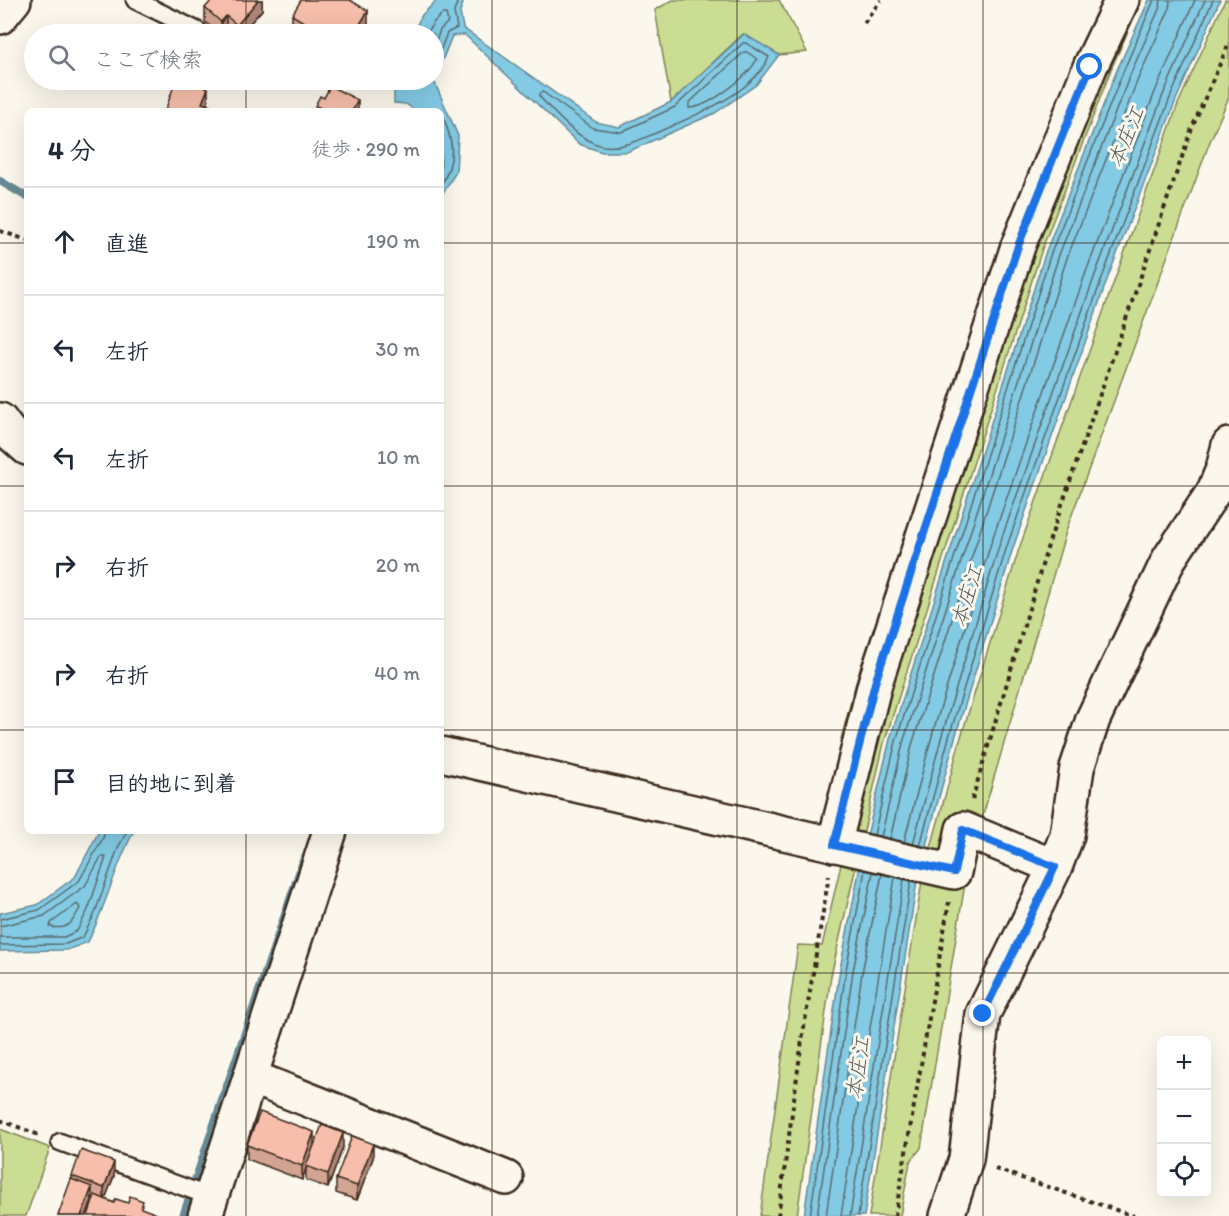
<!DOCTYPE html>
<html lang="ja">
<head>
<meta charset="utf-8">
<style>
	:root { --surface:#fff; --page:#f6f6f7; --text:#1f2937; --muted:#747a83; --line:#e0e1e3 }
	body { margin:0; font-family:Itim,"Klee One",sans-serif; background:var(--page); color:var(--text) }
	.controls { position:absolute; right:18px; bottom:18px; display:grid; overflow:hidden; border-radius:9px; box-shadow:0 6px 24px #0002 }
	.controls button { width:54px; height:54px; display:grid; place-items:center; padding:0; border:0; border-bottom:2px solid var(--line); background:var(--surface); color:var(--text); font:30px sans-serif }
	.stop { position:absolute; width:18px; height:18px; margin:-14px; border:4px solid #1a73e8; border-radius:50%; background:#fff }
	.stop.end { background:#1a73e8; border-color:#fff; box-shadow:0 2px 6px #0008 }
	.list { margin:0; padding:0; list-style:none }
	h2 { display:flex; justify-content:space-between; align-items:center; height:78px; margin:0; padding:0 24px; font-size:26px }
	h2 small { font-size:20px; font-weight:400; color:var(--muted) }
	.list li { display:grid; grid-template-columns:39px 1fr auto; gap:18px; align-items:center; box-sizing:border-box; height:108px; padding:0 24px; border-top:2px solid var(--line) }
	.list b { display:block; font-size:22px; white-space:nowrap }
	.list em { font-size:20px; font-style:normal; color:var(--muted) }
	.icon { flex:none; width:33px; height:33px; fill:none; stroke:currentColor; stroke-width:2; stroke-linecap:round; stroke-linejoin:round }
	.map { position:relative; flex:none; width:1229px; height:1216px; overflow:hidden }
	.search { position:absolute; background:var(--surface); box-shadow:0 6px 24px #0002; left:24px; top:24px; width:420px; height:66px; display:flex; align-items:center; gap:15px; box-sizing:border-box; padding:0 21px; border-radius:33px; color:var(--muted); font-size:22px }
	.panel { position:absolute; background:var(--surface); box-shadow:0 6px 24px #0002; left:24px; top:108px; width:420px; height:726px; border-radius:9px }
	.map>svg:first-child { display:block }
</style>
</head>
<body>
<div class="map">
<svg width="1229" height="1216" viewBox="0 0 1229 1216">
	<rect width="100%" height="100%" fill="#fbf7ec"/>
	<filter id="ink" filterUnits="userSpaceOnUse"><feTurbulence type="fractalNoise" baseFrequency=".0167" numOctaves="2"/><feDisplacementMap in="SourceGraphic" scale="12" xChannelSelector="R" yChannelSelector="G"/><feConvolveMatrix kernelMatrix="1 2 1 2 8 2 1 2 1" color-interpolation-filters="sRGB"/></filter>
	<g filter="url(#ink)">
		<path fill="#cadd92" stroke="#828458" stroke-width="1.5" d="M673,0H779L807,52L779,55L743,34L671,102L655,10Z
			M1108,0H1142L1112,67L1042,249L884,743L831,976L797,1216H760L798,945L822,946L869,744L841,739L858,675L1020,203Z
			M1225,0H1229V97L1209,144L1067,528L981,822L971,848L921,1148L910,1162L900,1216H869L922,881L961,737L1019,549L1111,290L1178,104Z
			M0,1129L50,1148L26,1216H0Z"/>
		<path fill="#83cae4" stroke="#668a95" stroke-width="1.5" d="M437,0H464L460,12L463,28L596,122L619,127L671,102L744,34L779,55L756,85L715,113L627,152H602L579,144L465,35L452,36L434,81L458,136L456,172L441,196V111H416L406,104L394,103V80H434V34H412L422,15Z
			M1149,0H1220L1176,100L1107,280L1013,548L955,738L918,875L864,1216H804L840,969L861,861L890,739L1046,251L1117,70Z
			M99,831H134C115,866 106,906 88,942L67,950L0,951V913L37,905L75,877Z"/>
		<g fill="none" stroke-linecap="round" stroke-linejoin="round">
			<path stroke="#586a6d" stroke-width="1.5" d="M427,34L433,23L442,14H446L448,22L440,30L434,46
				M743,43H746L769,57C753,93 698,114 665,129C645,137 626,149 603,146C579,141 555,114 539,96L540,93L543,92L593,128L621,132L675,107Z
				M744,52H747L757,59C749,76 708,108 689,108V103Z
				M434,67L447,33L457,28L454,12L458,0
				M441,112C453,139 457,159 441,185
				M874,835L896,741L1051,253L1123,72L1154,0
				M881,837L903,743L1059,255L1130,75L1160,7L1161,0
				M890,839L912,745L1067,258L1138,79L1169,10L1170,0
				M904,842L933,732L992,540L1086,272L1155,92L1195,0
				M913,844L942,735L1000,543L1095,275L1163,95L1205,0
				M920,846L949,737L1007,546L1102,278L1170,98L1213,0
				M77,904L80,908C72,923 69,930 50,927L51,923Z
				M0,919L39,910L79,881L104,836V831
				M0,926L44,916L85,886L101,857H106L88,910L77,931L64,937H0
				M0,945L66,944L83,937L95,913L118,848L127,831
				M810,1216L846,970L865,870
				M817,1216L853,971L873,872
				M826,1216L862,973L882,874
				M841,1216L869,1034L895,877
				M850,1216L904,879
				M858,1216L911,881"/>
			<path stroke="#668a95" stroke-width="8" d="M0,181L27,197
				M183,1216L304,858"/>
			<defs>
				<path id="service" d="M135,0L198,31
					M60,1142L211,1197"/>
				<path id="minor" d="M0,17L14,0
					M0,420L9,432L27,448
					M441,754L954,872L963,829L1055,867L1067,835L1077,768L1093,719L1169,559L1214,491L1223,469L1229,445
					M834,845L875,683L1018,246L1090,67L1122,0
					M251,1077L506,1178
					M205,1216L330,831
					M947,1216L966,1159L983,1014L1055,867"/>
			</defs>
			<use href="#service" stroke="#3b2a1e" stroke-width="21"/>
			<use href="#minor" stroke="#3b2a1e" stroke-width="38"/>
			<path stroke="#3b2a1e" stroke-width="4" stroke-dasharray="4.5 4.5" stroke-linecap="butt" d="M864,23L881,0
				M0,231L27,240
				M972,800L1049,542L1192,128L1229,43
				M0,1120L39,1135
				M995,1169L1134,1216
				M778,1216L802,1040L829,875
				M895,1216L949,902"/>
			<use href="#service" stroke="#fbf7ec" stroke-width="16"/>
			<use href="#minor" stroke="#fbf7ec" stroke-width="33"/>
		</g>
		<path fill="#d4a493" stroke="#3b2a1e" stroke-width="1.5" d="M262,0V10L240,34H232L226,30L223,34H220L205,22V8Z
			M292,15L368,25L363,34H302L292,29Z
			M247,1145H314L343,1147L328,1188L306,1180V1167L302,1180L247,1159Z
			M373,1158L357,1200L336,1193V1179Z
			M72,1176H114L105,1199L114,1203L143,1209L94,1198L92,1197V1201L86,1216H58L72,1179Z"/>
		<path fill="#ad8678" stroke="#3b2a1e" stroke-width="1.5" d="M258,0H262V10L240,34H237V25Z
			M368,11V25L363,34H354Z
			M226,16V30L223,34H221V22Z
			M208,88V102L205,111L202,103Z
			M358,100V111H352Z
			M314,1132V1146L302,1180V1166Z
			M343,1133V1147L328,1188V1174Z
			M373,1144V1158L357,1200V1186Z
			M114,1162V1176L104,1202V1188Z
			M92,1187V1201L86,1216H81Z"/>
		<path fill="#f7bfab" stroke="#3b2a1e" stroke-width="1.5" d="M212,0H258L237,25L226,16L221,22L205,8Z
			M301,0H350L368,11L354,34H314L317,30L292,15Z
			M176,80H184L208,88L202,103L224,111H165Z
			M330,86L358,100L352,111H317L319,107L315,106L320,96L324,98Z
			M260,1112L314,1132L302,1166L247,1145Z
			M322,1125L343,1133L328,1174L306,1166Z
			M352,1136L373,1144L357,1186L336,1179Z
			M81,1150L114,1162L104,1188L72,1176Z
			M71,1179L92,1187L81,1216H58Z
			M95,1195L114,1203L116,1199L128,1203L130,1196L143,1201L141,1208L162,1216H88Z"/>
	</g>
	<g fill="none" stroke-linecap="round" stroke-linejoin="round" filter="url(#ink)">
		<path stroke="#1a73e8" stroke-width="8" d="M983,1014L1055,867L963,830L954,872L834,845L875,683L1018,246L1090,67"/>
	</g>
	<path fill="none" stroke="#3b2a1e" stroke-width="1.5" stroke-opacity="0.55" d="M246,0V34M492,0V1216M737,0V1216M983,0V1216M246,80V111M0,243H27M441,243H1229M0,486H27M441,486H1229M0,730H27M441,730H1229M246,831V1216M0,973H1229"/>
	<g text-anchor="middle" stroke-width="6" stroke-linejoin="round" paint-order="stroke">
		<g font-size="21" font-style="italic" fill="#515a59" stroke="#fbf7ec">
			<text transform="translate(1126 137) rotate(-67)" y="7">本庄江</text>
			<text transform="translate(967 596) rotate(-73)" y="7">本庄江</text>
			<text transform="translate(858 1068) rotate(-82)" y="7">本庄江</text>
		</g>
	</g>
</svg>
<div class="controls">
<button>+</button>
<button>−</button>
<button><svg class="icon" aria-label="locate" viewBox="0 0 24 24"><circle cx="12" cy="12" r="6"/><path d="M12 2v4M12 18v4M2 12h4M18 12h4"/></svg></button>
</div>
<div class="stop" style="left:1090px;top:67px"></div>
<div class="stop end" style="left:983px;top:1014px"></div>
<div class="search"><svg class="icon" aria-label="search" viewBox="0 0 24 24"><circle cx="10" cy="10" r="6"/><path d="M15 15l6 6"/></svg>ここで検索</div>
<section class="panel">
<h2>4 分<small>徒歩 · 290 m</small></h2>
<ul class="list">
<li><svg class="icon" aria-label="ahead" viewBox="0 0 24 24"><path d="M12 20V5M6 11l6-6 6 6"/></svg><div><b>直進</b></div><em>190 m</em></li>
<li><svg class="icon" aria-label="left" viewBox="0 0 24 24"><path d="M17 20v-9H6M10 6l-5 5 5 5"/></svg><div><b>左折</b></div><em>30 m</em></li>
<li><svg class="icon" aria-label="left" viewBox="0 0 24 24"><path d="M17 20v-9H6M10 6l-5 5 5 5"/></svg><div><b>左折</b></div><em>10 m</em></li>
<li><svg class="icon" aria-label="right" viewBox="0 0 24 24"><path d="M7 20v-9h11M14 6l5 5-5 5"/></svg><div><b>右折</b></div><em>20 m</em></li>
<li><svg class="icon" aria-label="right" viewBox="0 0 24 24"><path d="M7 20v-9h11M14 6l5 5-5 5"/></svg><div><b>右折</b></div><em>40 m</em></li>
<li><svg class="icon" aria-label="arrive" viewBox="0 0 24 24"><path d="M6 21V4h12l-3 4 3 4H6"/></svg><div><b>目的地に到着</b></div></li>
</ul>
</section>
</div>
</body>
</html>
